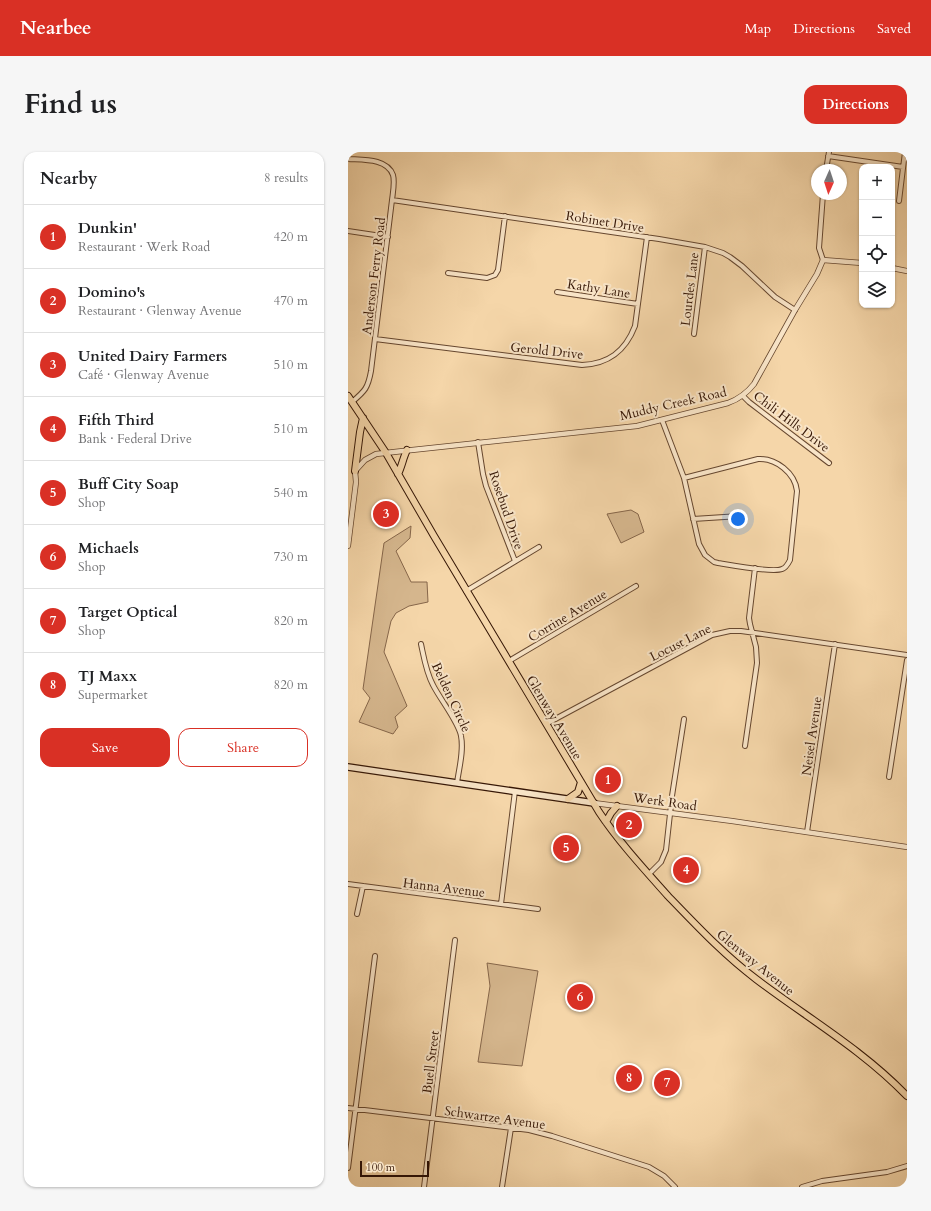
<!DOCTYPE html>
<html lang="en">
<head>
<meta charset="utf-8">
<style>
	:root { --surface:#fff; --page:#f6f6f6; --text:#202124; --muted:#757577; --line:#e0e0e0; --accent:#d93025 }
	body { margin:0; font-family:Cardo,serif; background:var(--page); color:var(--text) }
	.controls { position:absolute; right:12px; top:12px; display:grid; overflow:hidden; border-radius:8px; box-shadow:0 1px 3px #0004 }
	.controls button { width:36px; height:36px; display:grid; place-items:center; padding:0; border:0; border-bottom:1px solid var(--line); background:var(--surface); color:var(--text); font:20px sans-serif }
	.compass { position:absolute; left:463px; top:12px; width:36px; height:36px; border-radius:50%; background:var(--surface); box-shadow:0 1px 3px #0004; rotate:183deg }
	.scale { position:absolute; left:12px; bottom:10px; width:69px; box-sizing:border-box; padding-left:4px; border:2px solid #361706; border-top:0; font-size:11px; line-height:14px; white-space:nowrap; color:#361706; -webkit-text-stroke:3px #f8e4c7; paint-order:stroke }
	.you { position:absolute; left:390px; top:367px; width:14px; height:14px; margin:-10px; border:3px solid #fff; border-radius:50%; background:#1a73e8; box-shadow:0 0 0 6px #1a73e833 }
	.badge { display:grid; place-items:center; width:26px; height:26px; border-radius:50%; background:var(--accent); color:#fff; font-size:13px; font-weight:700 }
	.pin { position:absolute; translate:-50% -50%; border:2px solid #fff; box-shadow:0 1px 4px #0006 }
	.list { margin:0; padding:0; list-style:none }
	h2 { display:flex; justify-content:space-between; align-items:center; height:52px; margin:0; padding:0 16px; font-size:17px }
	h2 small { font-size:13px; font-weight:400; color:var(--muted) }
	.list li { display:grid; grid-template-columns:26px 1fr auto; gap:12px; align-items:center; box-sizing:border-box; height:64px; padding:0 16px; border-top:1px solid var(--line) }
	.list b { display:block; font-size:15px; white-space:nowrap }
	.list p { margin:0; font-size:13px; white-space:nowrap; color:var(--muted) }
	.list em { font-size:13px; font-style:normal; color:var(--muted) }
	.actions { display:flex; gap:8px; padding:12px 16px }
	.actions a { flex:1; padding:9px 0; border:1px solid var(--accent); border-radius:12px; text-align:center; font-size:14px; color:var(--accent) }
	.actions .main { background:var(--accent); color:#fff }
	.icon { flex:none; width:22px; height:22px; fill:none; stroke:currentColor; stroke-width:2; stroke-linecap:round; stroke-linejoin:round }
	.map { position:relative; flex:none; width:559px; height:1035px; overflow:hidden; border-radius:12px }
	header { display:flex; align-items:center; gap:24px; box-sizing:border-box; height:56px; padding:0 20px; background:var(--accent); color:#fff }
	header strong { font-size:19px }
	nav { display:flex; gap:22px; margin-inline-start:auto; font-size:14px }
	.intro { display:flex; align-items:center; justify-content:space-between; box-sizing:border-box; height:96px; padding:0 24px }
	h1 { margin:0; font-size:28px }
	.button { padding:10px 18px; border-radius:12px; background:var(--accent); color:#fff; font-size:14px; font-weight:700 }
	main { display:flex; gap:24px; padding:0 24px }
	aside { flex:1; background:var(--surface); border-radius:12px; box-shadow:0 1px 3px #0004 }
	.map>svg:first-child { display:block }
</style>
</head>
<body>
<header>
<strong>Nearbee</strong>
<nav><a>Map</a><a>Directions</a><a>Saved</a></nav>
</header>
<div class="intro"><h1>Find us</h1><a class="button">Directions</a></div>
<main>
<aside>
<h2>Nearby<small>8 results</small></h2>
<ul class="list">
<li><span class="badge">1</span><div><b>Dunkin'</b><p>Restaurant · Werk Road</p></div><em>420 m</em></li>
<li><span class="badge">2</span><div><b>Domino's</b><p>Restaurant · Glenway Avenue</p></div><em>470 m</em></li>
<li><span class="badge">3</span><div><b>United Dairy Farmers</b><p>Café · Glenway Avenue</p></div><em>510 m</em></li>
<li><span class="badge">4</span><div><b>Fifth Third</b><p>Bank · Federal Drive</p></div><em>510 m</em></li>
<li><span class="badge">5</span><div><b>Buff City Soap</b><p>Shop</p></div><em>540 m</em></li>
<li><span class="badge">6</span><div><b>Michaels</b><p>Shop</p></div><em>730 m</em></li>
<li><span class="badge">7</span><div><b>Target Optical</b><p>Shop</p></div><em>820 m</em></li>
<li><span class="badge">8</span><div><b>TJ Maxx</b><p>Supermarket</p></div><em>820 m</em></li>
</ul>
<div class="actions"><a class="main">Save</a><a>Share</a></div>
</aside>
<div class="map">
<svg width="559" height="1035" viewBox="0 0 559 1035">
	<rect width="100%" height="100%" fill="#f5d6a9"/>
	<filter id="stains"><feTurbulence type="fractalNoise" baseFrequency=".005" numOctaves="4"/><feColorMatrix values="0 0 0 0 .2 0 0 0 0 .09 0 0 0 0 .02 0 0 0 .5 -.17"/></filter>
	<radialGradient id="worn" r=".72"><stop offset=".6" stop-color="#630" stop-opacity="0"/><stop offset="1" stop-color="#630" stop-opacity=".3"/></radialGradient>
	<path fill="#d5b68d" stroke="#86664a" d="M283,358L290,362L296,380L273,391L259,362Z
		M63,374L62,386L48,399L63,430H79L80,450L61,454L48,461L43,469L36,500L59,554L47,565L50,575L45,582L11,570L22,546L15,537L36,391Z
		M139,811L190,819L174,914L130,910L142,834Z"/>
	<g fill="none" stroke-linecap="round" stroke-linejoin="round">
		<defs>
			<path id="minor" d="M480,4L555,15
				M0,7C14,8 39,6 45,23C47,30 45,40 44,48L23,219C20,236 17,239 4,250
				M478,18L481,0
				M44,48L311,87L357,95L375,101L382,105L394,114L427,145L447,158
				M551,49L557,0
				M0,79L40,85
				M475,108L471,96L475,42
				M100,121L139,126L147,123L150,118L157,64
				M209,140L290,152
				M346,182L357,95
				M27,187L234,213C260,212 277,200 287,174L299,85
				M395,244L401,250L481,311
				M314,268L336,326L351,392L357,403L366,410L370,411C382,413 425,421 434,417C438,416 440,412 442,408L449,339C447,321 428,306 410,307L336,326
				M130,290L135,322L138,334L167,409
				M345,367L392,364
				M118,439L191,395
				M73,492C76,506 78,520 85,533C92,547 111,571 113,584C116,599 111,616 109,631
				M161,509L288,434
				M198,572L364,483L382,479H393L559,503
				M397,594L409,511L408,495L402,472L401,466L407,416
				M541,625L559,508
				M459,680L487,492
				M301,722L313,710L318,698L324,644L336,567
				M0,732L190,757
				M153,752L167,639
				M9,762L15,734
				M0,956L181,978L204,984L301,1015L316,1024L327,1035
				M0,1016L27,804
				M76,1035L107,788
				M154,1035L163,976
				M454,1035L474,1029L539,1020L559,1014"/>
			<path id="tertiary" d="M544,116L559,119
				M0,394L8,330L7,319L17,308L28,302L64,298L289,274L380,251C391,247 399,241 406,232L447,158L469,122L475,108L514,111
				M246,651L384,669L559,695"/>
			<path id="secondary" d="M0,615L246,651"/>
			<path id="primary" d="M0,244L38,301L86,384L251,660C271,690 296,717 320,744C349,774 375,802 408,827C458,865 515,898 559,944
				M7,319L12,280L15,266
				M50,322C54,314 55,306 59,298
				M220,647L230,640L233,630
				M258,670L263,661L269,654"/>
		</defs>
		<use href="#minor" stroke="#66472f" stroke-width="6"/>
		<use href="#tertiary" stroke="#66472f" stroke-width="6"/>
		<use href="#secondary" stroke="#361706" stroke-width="8"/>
		<use href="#primary" stroke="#361706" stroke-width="8"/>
		<use href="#minor" stroke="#f8e4c7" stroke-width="4"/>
		<use href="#tertiary" stroke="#f8e4c7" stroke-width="4.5"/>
		<use href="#secondary" stroke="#f8e4c7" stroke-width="5.5"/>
		<use href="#primary" stroke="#f5d6a9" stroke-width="6"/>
	</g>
	<g text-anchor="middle" stroke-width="4" stroke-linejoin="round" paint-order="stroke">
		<g font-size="13" fill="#361706" stroke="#f8e4c7">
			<text transform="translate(257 69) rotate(9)" y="5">Robinet Drive</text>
			<text transform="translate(25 124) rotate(-83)" y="5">Anderson Ferry Road</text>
			<text transform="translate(251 136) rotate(9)" y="5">Kathy Lane</text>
			<text transform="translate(341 137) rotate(-83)" y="5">Lourdes Lane</text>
			<text transform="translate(199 198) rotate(6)" y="5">Gerold Drive</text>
			<text transform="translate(325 251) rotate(-13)" y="5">Muddy Creek Road</text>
			<text transform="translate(444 269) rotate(37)" y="5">Chili Hills Drive</text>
			<text transform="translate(159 358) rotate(71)" y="5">Rosebud Drive</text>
			<text transform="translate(219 463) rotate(-31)" y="5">Corrine Avenue</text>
			<text transform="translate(332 490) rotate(-27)" y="5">Locust Lane</text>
			<text transform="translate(104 545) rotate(65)" y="5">Belden Circle</text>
			<text transform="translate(207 565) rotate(59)" y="5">Glenway Avenue</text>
			<text transform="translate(463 584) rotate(-82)" y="5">Neisel Avenue</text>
			<text transform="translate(317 649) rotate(8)" y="5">Werk Road</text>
			<text transform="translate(96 735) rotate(7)" y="5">Hanna Avenue</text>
			<text transform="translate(408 810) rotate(39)" y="5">Glenway Avenue</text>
			<text transform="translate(82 910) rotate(-83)" y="5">Buell Street</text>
			<text transform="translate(147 965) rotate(8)" y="5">Schwartze Avenue</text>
		</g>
	</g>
	<rect width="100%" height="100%" filter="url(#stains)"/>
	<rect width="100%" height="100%" fill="url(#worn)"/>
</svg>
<div class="controls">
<button>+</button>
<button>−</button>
<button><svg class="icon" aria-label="locate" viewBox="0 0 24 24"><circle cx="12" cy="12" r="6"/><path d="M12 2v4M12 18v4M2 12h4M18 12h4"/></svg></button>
<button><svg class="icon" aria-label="layers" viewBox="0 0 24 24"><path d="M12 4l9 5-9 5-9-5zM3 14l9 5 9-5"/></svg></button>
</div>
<svg class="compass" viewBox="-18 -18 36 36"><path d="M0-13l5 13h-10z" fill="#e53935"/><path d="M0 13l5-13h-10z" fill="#757577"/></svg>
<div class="scale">100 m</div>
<div class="you"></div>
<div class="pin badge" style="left:260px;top:628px">1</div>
<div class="pin badge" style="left:281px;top:673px">2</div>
<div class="pin badge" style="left:38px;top:362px">3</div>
<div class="pin badge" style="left:338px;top:718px">4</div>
<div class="pin badge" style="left:218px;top:696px">5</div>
<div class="pin badge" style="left:232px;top:845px">6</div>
<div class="pin badge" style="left:319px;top:931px">7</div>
<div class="pin badge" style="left:281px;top:926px">8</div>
</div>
</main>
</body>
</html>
